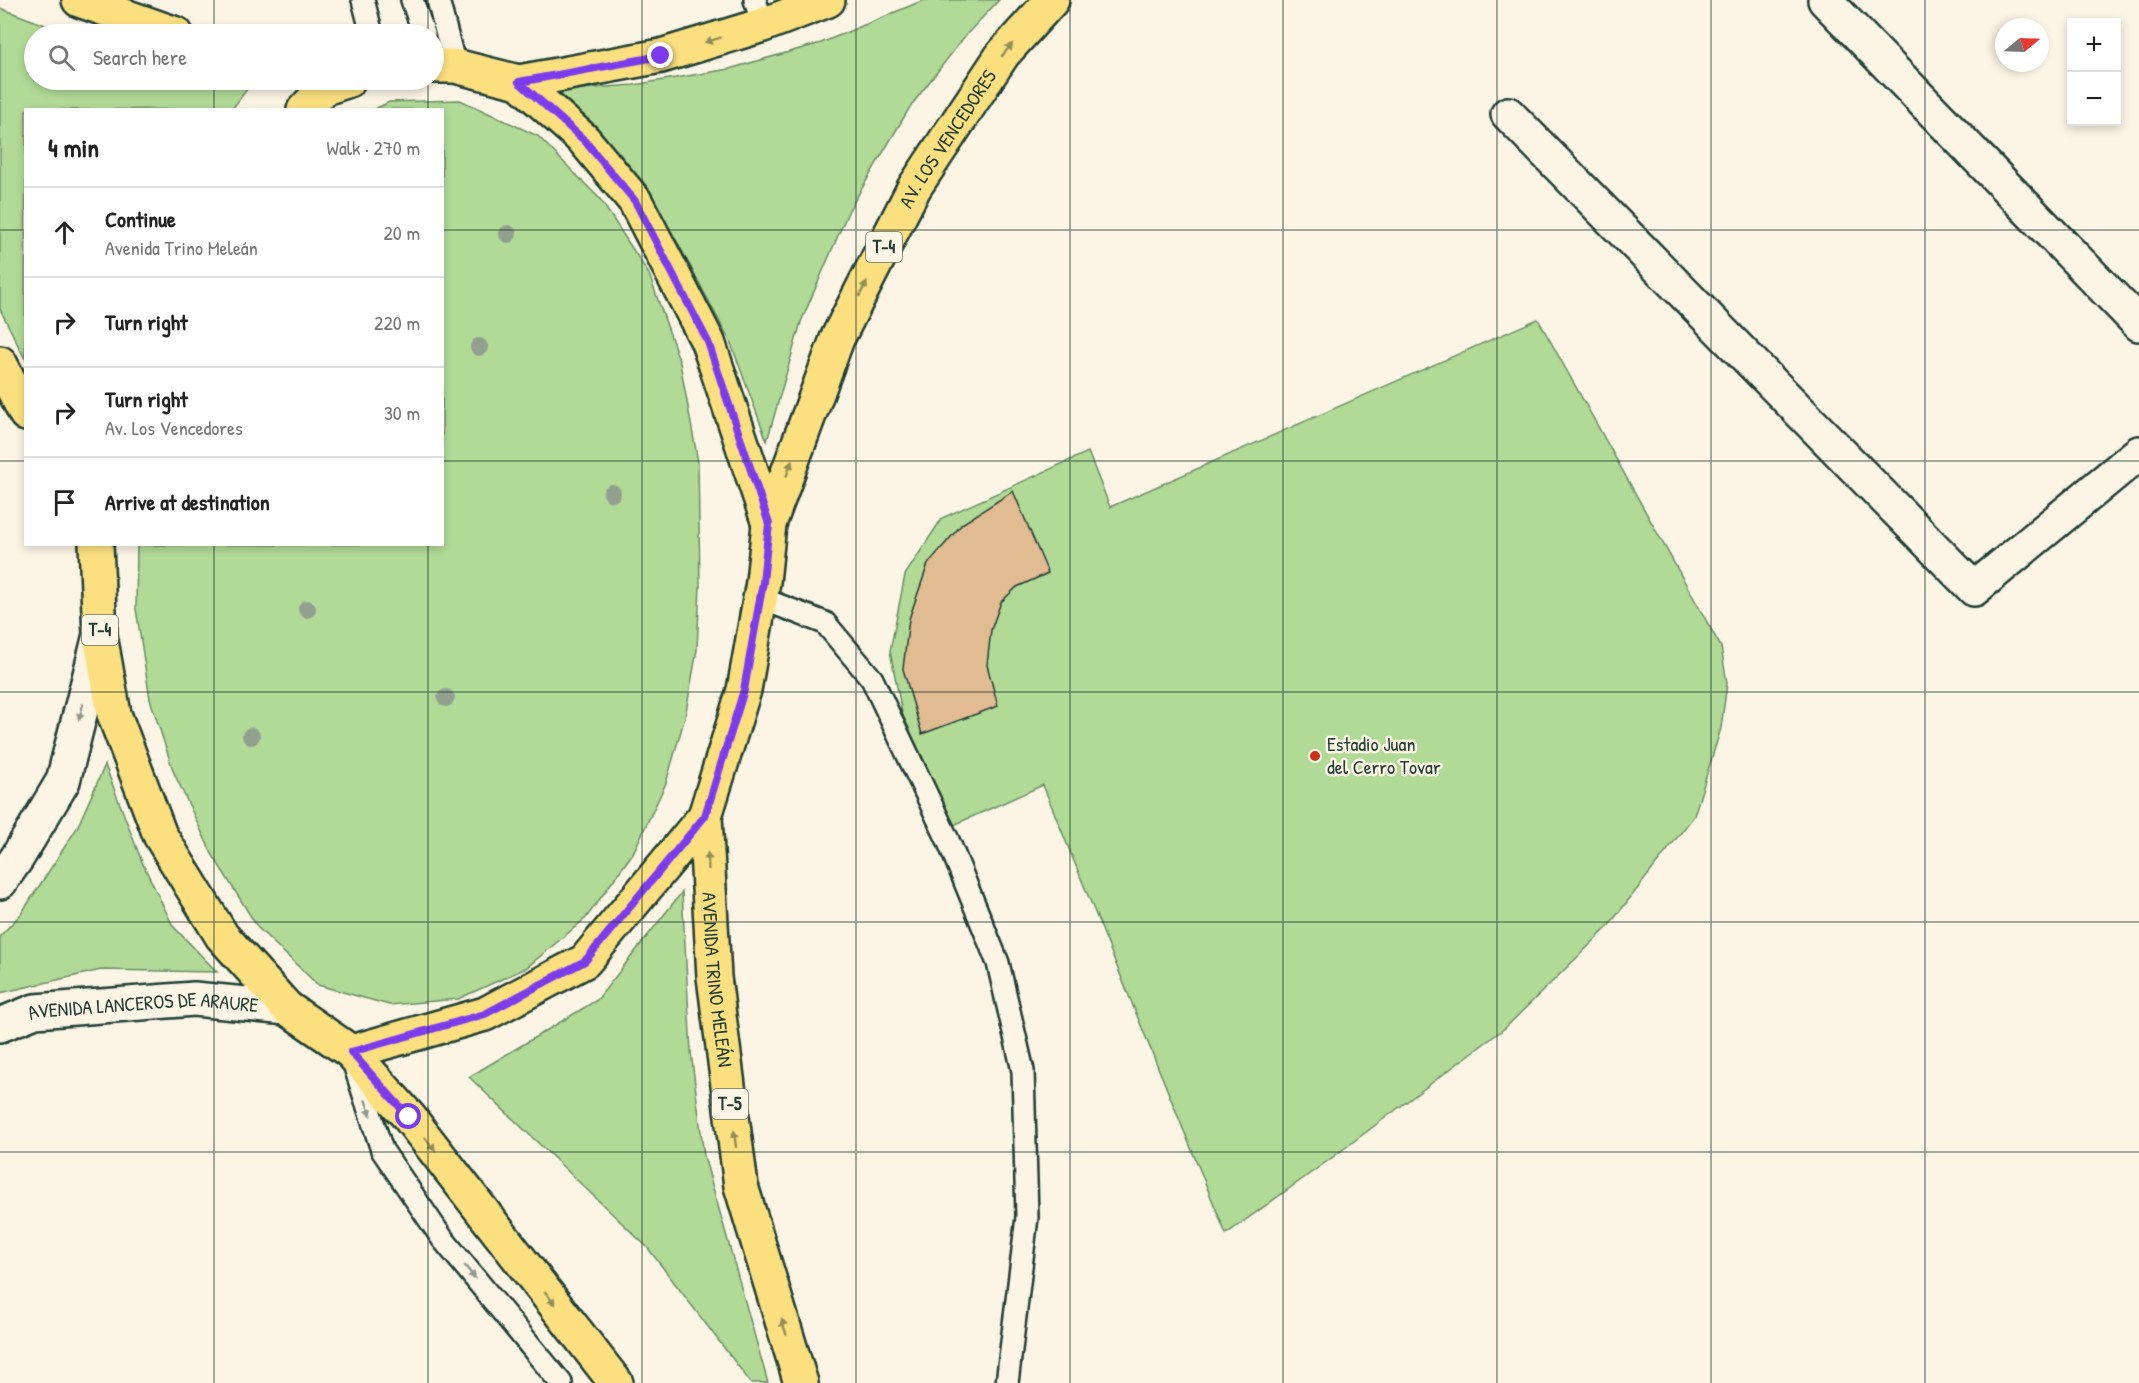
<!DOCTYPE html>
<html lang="en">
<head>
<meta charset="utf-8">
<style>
	:root { --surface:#fff; --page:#f2f2f2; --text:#222; --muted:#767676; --line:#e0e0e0 }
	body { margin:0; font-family:"Patrick Hand",sans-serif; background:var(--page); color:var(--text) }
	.controls { position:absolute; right:18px; top:18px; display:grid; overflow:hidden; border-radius:0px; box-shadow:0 3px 9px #0003 }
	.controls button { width:54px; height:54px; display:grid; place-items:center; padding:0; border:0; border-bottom:2px solid var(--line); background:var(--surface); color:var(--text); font:30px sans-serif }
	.compass { position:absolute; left:1995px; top:18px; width:54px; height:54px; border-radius:50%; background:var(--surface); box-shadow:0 3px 9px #0003; rotate:71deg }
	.stop { position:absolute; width:18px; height:18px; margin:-14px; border:4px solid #7c3aed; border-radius:50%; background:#fff }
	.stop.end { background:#7c3aed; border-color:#fff; box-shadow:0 2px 6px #0008 }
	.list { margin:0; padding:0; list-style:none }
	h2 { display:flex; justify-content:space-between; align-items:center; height:78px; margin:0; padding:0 24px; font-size:26px }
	h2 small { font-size:20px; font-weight:400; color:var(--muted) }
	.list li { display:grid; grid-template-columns:39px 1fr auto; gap:18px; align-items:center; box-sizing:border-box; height:90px; padding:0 24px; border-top:2px solid var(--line) }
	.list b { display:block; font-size:22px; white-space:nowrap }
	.list p { margin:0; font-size:20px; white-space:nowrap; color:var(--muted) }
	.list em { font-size:20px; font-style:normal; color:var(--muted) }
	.icon { flex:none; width:33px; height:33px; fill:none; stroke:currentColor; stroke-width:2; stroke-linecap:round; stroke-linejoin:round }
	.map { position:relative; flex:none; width:2139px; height:1383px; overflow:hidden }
	.search { position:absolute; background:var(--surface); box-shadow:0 3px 9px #0003; left:24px; top:24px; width:420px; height:66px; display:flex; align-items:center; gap:15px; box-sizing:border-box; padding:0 21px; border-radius:33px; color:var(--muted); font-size:22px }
	.panel { position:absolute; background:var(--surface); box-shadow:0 3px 9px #0003; left:24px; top:108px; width:420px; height:438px; border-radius:0px }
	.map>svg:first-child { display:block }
</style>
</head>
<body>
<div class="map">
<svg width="2139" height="1383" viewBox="0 0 2139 1383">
	<rect width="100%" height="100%" fill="#fcf5e5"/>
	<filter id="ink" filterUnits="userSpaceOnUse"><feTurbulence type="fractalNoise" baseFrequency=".0167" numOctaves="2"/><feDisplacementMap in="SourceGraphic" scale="12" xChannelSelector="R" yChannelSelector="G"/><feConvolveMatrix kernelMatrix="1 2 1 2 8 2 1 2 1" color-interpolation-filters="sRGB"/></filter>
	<g filter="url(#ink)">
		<path fill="#b1da97" stroke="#688c66" stroke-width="1.5" d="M924,0H999L965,36L910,107L849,210L801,322L767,441L730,341L679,245L634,176L555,91L634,85L729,69L821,43Z
			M0,8L69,34H34V80H235L251,84L232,109L26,110L25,359L0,309Z
			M460,100L538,136L600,199L649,274L680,363L698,462L700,586L697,650L685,717L666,783L633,853L586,918L526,968L458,999L389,1005L318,985L258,928L212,854L174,773L150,699L136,609L137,545L442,544V110L375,109L389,102Z
			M1538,319L1721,647L1727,683L1721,728L1694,816L1606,929L1505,1028L1329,1160L1226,1234L1043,785L947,828L905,728L890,651L905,575L942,518L1088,452L1110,507Z
			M105,765L142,862L173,926L217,972L101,970L0,993V936L21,914L77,828Z
			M682,892L691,1052L704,1156L768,1383H751L647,1247L469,1077L597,1000Z"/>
		<path fill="#e1bc92" stroke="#1f3d34" stroke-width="1.5" d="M1013,491L1048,573L1017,587L1001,602L991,630L987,665L998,706L922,734L903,669L909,619L928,564L962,524Z"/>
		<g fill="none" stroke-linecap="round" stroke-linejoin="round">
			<defs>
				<path id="lane" d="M363,0L372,34
					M412,0L424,34
					M438,0L455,66
					M755,0L763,25
					M760,598L825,623L872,679L948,840L998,963L1023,1071L1027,1217L1007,1383
					M354,1064L382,1150L442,1238L561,1383"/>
				<path id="street" d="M1825,0L2139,324
					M1508,114L1974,589L2139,453"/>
				<g id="secondary">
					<path d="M0,882L17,858L63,781L100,635"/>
					<path id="s1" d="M0,1025L35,1011L194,999L287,1008"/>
				</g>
				<g id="primary">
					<path d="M79,0L176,34"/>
					<path d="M519,82L661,56L763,25L828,0"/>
					<path d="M304,110L325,88L349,80"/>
					<path d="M0,363L26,414"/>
					<path id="s2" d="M769,524L837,339L914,188L1003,54L1052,0"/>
					<path d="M96,544L100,635L114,714L160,835L222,936L287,1008L351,1052L485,1014L585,961L705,816L744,690L763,582L769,524L708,342L635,201L584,140L519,82L455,66H434"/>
					<path id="s3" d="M705,816L714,977L741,1186L801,1383"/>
					<path d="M351,1052L409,1117L616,1383"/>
				</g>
			</defs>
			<use href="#lane" stroke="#1f3d34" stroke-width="26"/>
			<use href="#street" stroke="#1f3d34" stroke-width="38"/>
			<use href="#secondary" stroke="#1f3d34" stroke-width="38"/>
			<use href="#primary" stroke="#1f3d34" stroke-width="38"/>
			<use href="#lane" stroke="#fcf5e5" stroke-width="21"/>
			<use href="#street" stroke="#fcf5e5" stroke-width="33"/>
			<use href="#secondary" stroke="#fcf5e5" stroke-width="33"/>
			<use href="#primary" stroke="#fce080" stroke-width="33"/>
		</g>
		<g fill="#92a18f">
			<circle cx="508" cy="234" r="9"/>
			<circle cx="479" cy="347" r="9"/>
			<circle cx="612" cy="493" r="9"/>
			<circle cx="307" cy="609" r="9"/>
			<circle cx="446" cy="698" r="9"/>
			<circle cx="251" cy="736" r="9"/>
		</g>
		<defs><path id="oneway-solid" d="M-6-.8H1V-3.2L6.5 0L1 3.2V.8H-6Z" transform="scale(1.5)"/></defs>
		<g fill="#8e8e5a">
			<use href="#oneway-solid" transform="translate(713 40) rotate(163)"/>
			<use href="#oneway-solid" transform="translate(1007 50) rotate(-50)"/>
			<use href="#oneway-solid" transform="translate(863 289) rotate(-63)"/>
			<use href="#oneway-solid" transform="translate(789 469) rotate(-70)"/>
			<use href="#oneway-solid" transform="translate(708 861) rotate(-93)"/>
			<use href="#oneway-solid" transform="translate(735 1139) rotate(-97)"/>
			<use href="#oneway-solid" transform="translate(430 1144) rotate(52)"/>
			<use href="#oneway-solid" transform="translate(550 1298) rotate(52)"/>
			<use href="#oneway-solid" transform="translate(784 1327) rotate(-107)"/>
		</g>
		<g fill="#8e998c">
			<use href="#oneway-solid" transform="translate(81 712) rotate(104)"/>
			<use href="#oneway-solid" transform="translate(368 1108) rotate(72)"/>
			<use href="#oneway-solid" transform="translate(470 1272) rotate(51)"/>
		</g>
	</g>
	<g fill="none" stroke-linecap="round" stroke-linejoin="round" filter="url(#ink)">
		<path stroke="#7c3aed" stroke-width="8" d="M409,1117L351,1052L485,1014L585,961L705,816L744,690L763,582L769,524L708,342L635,201L584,140L519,82L661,56"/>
	</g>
	<path fill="none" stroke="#1f3d34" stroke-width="1.5" stroke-opacity="0.55" d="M214,0V34M428,0V34M642,0V1383M856,0V1383M1070,0V1383M1283,0V1383M1497,0V1383M1711,0V1383M1925,0V1383M214,80V110M428,80V110M0,230H26M442,230H2139M0,461H26M442,461H2139M214,544V1383M428,544V1383M0,692H2139M0,922H2139M0,1152H2139"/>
	<circle fill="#c8321e" stroke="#fcf5e5" stroke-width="2" cx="1315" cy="756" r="6"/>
	<g text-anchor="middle" stroke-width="5" stroke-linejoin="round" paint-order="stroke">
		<g fill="#fcf5e5" stroke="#617469" stroke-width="1.5">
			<rect x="866" y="232" width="36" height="30" rx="4.5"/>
			<rect x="82" y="615" width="36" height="30" rx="4.5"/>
			<rect x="712" y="1089" width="36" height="30" rx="4.5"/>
		</g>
		<g font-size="18" font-weight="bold" fill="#1f3d34">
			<text x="884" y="253">T-4</text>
			<text x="100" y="636">T-4</text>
			<text x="730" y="1110">T-5</text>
		</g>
		<g font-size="20" fill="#1f3d34" stroke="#fcf5e5">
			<text dy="7" stroke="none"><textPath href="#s2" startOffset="426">AV. LOS VENCEDORES</textPath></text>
			<text dy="7" stroke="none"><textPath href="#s3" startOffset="164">AVENIDA TRINO MELEÁN</textPath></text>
			<text dy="7" stroke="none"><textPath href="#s1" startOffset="146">AVENIDA LANCEROS DE ARAURE</textPath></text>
		</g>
		<g font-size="20" fill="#1f3d34" stroke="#fcf5e5" text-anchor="start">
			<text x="1327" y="751">Estadio Juan<tspan x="1327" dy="23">del Cerro Tovar</tspan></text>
		</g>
	</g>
</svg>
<div class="controls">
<button>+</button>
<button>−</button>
</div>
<svg class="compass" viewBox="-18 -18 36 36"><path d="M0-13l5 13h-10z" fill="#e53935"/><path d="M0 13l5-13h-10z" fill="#767676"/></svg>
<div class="stop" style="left:409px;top:1117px"></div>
<div class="stop end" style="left:661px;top:56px"></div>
<div class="search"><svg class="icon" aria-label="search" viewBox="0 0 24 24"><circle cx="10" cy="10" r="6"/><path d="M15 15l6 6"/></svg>Search here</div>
<section class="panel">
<h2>4 min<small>Walk · 270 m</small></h2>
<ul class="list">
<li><svg class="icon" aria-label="ahead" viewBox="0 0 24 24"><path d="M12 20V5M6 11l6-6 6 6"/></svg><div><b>Continue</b><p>Avenida Trino Meleán</p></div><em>20 m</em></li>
<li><svg class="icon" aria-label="right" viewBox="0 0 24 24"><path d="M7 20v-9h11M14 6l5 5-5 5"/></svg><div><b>Turn right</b></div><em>220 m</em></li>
<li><svg class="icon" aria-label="right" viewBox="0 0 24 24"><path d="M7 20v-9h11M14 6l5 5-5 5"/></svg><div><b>Turn right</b><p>Av. Los Vencedores</p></div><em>30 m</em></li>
<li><svg class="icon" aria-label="arrive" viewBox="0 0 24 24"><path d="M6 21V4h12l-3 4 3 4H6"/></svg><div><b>Arrive at destination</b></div></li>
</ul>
</section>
</div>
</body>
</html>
